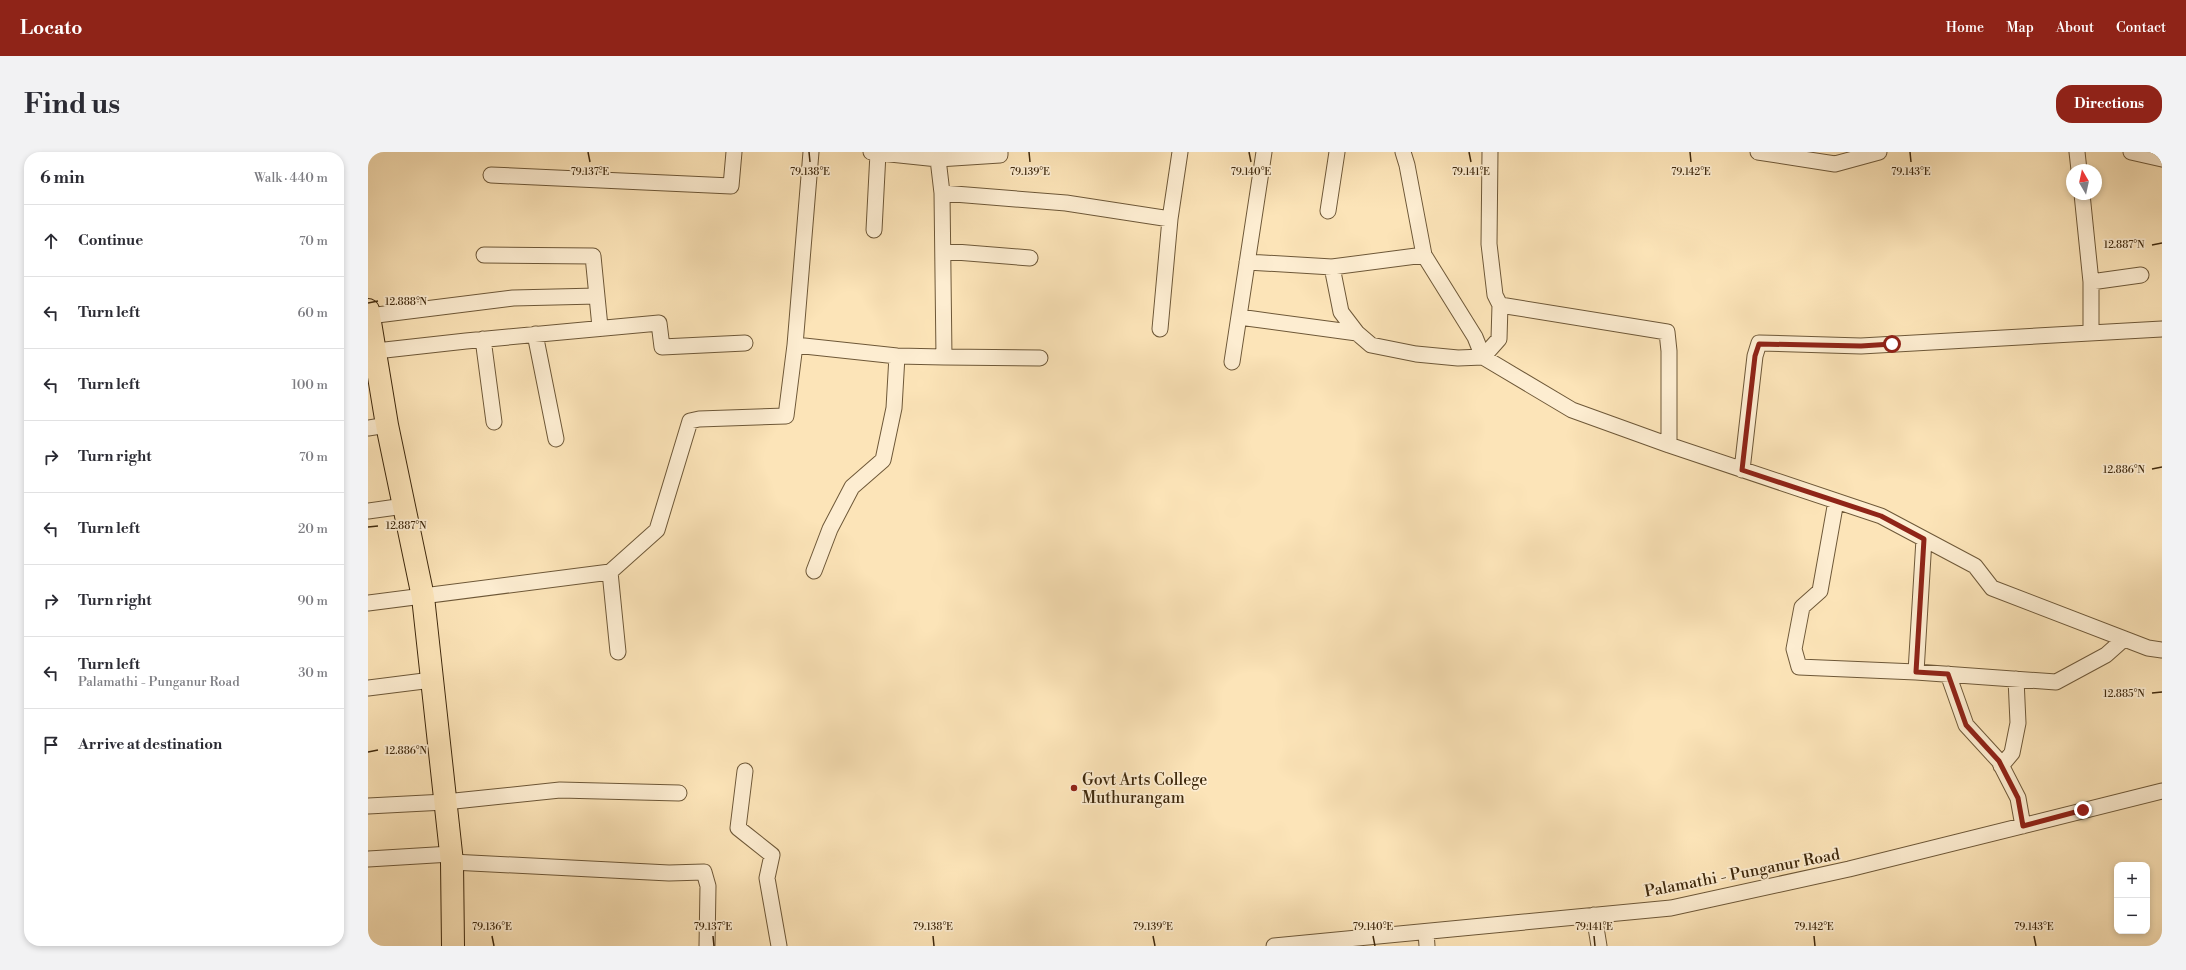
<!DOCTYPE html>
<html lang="en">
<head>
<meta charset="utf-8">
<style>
	:root { --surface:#fff; --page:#f2f2f3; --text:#2b2b33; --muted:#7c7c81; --line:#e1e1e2; --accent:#8f2418 }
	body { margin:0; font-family:"Libre Bodoni",serif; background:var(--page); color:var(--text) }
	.controls { position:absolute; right:12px; bottom:12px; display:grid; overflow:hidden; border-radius:8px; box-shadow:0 2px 6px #0003 }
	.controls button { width:36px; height:36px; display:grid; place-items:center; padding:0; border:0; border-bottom:1px solid var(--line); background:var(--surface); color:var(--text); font:20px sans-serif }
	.compass { position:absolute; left:1698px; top:12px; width:36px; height:36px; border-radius:50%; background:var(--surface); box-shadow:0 2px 6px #0003; rotate:351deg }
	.stop { position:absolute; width:12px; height:12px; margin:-9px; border:3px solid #8f2418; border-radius:50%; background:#fff }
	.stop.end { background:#8f2418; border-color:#fff; box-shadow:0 1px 4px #0008 }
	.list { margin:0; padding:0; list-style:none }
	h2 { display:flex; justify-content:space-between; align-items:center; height:52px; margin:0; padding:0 16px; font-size:17px }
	h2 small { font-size:13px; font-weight:400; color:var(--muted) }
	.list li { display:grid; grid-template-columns:26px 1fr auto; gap:12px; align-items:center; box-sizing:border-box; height:72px; padding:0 16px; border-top:1px solid var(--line) }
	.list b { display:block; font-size:15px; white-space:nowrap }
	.list p { margin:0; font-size:13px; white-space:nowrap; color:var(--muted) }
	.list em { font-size:13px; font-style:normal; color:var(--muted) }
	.icon { flex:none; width:22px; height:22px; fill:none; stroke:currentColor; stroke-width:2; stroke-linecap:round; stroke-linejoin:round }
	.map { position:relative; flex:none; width:1794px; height:794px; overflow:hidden; border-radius:16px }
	header { display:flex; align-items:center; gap:24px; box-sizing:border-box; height:56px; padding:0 20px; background:var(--accent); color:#fff }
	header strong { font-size:19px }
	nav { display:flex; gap:22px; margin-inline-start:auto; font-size:14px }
	.intro { display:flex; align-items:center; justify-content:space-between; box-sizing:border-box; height:96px; padding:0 24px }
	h1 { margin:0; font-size:28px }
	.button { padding:10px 18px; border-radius:16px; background:var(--accent); color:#fff; font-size:14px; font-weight:700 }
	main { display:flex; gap:24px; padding:0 24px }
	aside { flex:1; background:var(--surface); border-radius:16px; box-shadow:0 2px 6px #0003 }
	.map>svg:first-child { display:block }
</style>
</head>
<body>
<header>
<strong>Locato</strong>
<nav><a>Home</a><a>Map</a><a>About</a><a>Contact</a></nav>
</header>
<div class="intro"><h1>Find us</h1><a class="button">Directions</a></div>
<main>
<aside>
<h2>6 min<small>Walk · 440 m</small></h2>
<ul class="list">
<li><svg class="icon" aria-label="ahead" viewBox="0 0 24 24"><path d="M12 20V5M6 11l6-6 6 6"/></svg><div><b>Continue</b></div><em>70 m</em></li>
<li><svg class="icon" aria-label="left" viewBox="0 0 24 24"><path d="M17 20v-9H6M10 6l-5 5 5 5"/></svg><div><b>Turn left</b></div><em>60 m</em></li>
<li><svg class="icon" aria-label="left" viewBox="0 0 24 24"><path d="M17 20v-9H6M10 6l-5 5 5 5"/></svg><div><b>Turn left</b></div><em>100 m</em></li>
<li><svg class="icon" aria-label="right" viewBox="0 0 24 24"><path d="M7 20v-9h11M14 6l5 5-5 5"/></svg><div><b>Turn right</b></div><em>70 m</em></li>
<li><svg class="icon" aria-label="left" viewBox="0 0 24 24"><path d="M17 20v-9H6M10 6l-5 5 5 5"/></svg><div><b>Turn left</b></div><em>20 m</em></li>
<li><svg class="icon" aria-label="right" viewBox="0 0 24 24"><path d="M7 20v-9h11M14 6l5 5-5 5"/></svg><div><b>Turn right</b></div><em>90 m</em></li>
<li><svg class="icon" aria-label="left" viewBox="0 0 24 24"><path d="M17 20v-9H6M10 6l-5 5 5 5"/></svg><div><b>Turn left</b><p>Palamathi - Punganur Road</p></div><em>30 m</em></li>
<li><svg class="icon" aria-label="arrive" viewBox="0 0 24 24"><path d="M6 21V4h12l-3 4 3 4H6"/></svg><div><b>Arrive at destination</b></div></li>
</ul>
</aside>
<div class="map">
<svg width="1794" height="794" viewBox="0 0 1794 794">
	<rect width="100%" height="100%" fill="#fce4b8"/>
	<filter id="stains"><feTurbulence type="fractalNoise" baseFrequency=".005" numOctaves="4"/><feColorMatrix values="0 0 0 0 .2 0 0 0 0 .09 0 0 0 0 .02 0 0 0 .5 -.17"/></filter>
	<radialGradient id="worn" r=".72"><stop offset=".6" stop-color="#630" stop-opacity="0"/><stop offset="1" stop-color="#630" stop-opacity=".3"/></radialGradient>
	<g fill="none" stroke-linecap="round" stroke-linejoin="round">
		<defs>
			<path id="minor" d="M443,0L427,193L529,204L576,205L574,41L570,7
				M503,0L570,7L632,3V0
				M1390,0L1467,12L1511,0
				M1709,0L1711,18
				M1763,0L1794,7
				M123,23L363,34L366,0
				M574,41L698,51L802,67L812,0
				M1714,42L1723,130V180
				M960,59L969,0
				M506,78L510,1
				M575,99L662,106
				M116,103L225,104L232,175
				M1056,103L1107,185L1115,205L1131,187L1132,153L1127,143L1121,92L1122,0
				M879,110L964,115L1056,103L1039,13L1035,0
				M964,115L973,160L989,181L1003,193L1048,202L1090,206L1115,205L1204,258L1301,293L1513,364L1607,414L1624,436L1780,496L1794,498
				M1723,130L1773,123
				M1132,153L1299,180L1301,199V293
				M1,164L145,146L229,144
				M871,165L989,181
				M792,177L802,67
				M167,182L188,287
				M115,187L126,270
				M8,199L98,189L291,171L294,195L377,191
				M576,205L672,206
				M864,210L896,0
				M0,276L19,273
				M1374,318L1387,204L1391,191L1493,194L1794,177
				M1468,349L1452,439L1434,455L1426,497L1431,515L1548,520L1688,530L1738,503L1756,487
				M0,359L36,354
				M446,419L462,377L484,335L515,308L526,256L529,204
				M242,420L250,500
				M0,451L242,420L289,378L322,269L331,267L418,264L427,193
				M1548,520L1556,387
				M1580,522L1598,573L1631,609L1650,646L1655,674
				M0,536L64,528
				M1633,614L1644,601L1650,571L1648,527
				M377,619L370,676L404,703L399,726L411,794
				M0,654L77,650L192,638L311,641
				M0,707L83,702
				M84,710L301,721L336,720L340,734L339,794
				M1226,763L1231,794
				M1058,780L1059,794
				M906,794L1303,756L1481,717L1794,639"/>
			<path id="highway" d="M0,158L19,273L55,445L84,710L85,794"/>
		</defs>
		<use href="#minor" stroke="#6e5838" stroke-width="17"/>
		<use href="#highway" stroke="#3f290d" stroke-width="24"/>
		<use href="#minor" stroke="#fdedd1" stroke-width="15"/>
		<use href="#highway" stroke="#fce4b8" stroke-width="22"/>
	</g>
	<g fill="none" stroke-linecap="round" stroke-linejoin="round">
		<path stroke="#8f2418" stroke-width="5" d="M1524,192L1493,194L1391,192L1387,204L1374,318L1513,364L1556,387L1548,520L1580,522L1598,573L1631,609L1650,646L1655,674L1715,658"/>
	</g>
	<path fill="none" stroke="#3f290d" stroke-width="1.5" d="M220,0L222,10M441,0L442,10M661,0L662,10M881,0L883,10M1101,0L1103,10M1322,0L1323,10M1542,0L1543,10M1784,93L1794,91M0,151L10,149M1784,317L1794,315M0,375L10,374M1784,541L1794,540M0,600L10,598M124,784L126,794M345,784L346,794M565,784L566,794M785,784L787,794M1005,784L1007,794M1226,784L1227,794M1446,784L1447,794M1666,784L1668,794"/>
	<circle fill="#8f2418" stroke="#fdedd1" stroke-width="1.5" cx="706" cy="636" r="4"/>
	<g text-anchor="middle" stroke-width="3.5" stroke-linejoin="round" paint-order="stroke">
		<g font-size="16" fill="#3f290d" stroke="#fdedd1" text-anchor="start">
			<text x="714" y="633">Govt Arts College<tspan x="714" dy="18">Muthurangam</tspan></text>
		</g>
		<g font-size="16" fill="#3f290d" stroke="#fdedd1">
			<text transform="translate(1374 720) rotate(-11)" y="6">Palamathi - Punganur Road</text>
		</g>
	</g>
	<g font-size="10" text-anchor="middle" fill="#3f290d" stroke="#fdedd1" stroke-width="3.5" stroke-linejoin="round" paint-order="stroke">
		<text x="662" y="23">79.139°E</text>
		<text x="883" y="23">79.140°E</text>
		<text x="222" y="23">79.137°E</text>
		<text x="442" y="23">79.138°E</text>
		<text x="1103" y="23">79.141°E</text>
		<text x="1323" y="23">79.142°E</text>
		<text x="1543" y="23">79.143°E</text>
		<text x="1756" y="96">12.887°N</text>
		<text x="38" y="153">12.888°N</text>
		<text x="1756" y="321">12.886°N</text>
		<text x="38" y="377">12.887°N</text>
		<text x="1756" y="545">12.885°N</text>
		<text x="38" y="602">12.886°N</text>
		<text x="124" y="778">79.136°E</text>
		<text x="345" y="778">79.137°E</text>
		<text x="565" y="778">79.138°E</text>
		<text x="785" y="778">79.139°E</text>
		<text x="1005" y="778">79.140°E</text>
		<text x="1226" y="778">79.141°E</text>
		<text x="1446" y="778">79.142°E</text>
		<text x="1666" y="778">79.143°E</text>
	</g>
	<rect width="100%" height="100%" filter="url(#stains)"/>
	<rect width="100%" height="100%" fill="url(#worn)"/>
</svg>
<div class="controls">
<button>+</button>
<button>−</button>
</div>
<svg class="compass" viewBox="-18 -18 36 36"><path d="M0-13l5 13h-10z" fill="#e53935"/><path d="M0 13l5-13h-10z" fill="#7c7c81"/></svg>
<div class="stop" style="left:1524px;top:192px"></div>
<div class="stop end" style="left:1715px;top:658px"></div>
</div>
</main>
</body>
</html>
